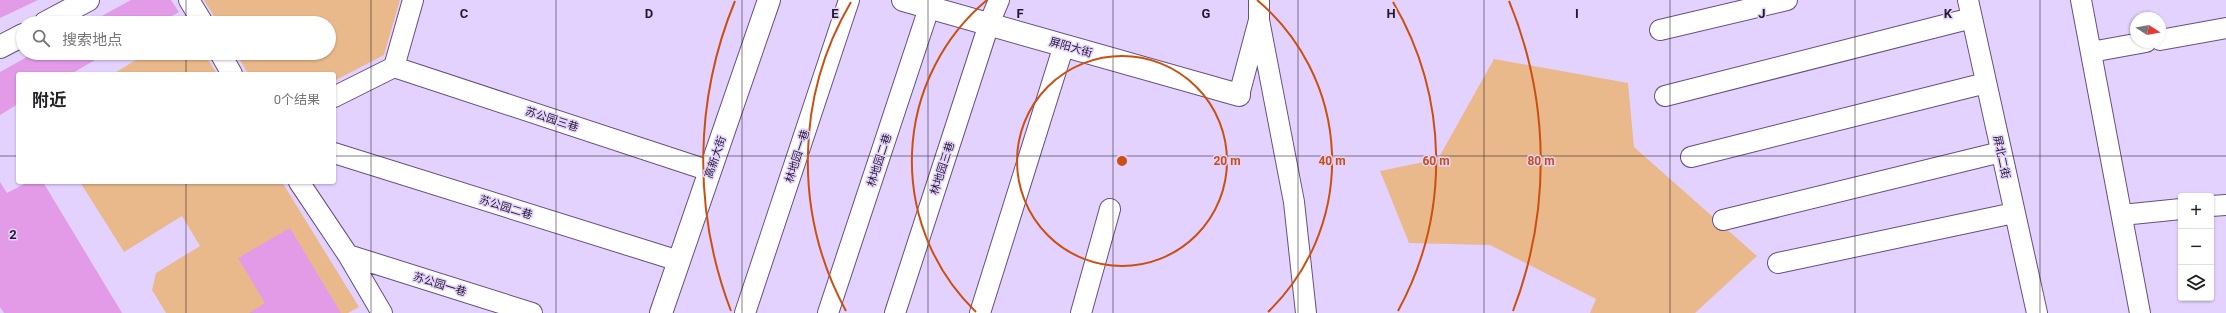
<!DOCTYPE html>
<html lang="zh">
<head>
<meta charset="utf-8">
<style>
	:root { --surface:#fff; --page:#f6f6f6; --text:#202124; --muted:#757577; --line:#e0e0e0 }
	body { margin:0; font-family:Roboto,"Noto Sans SC",sans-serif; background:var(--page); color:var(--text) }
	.controls { position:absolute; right:12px; bottom:12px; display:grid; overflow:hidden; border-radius:4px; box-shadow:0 1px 3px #0004 }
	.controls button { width:36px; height:36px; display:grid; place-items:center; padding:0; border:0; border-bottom:1px solid var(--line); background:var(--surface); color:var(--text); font:20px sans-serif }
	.compass { position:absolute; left:2130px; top:12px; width:36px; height:36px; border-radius:50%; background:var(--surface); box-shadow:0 1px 3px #0004; rotate:101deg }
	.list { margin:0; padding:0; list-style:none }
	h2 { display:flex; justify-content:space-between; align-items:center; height:52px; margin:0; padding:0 16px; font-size:17px }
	h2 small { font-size:13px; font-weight:400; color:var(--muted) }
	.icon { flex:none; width:22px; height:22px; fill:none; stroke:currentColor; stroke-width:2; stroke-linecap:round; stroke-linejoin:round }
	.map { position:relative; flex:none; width:2226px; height:313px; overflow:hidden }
	.search { position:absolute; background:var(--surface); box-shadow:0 1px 3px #0004; left:16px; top:16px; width:320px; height:44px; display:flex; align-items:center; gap:10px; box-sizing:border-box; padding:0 14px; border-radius:22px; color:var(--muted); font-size:15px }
	.panel { position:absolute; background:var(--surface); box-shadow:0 1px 3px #0004; left:16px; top:72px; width:320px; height:112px; border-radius:4px }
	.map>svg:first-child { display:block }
</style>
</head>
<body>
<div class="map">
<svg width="2226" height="313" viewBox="0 0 2226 313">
	<rect width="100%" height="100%" fill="#e4d2fe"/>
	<path fill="#eab98b" d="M204,0H400L384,55L334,81V74H248L236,53H329V23H218Z
		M147,53H204L217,74H113Z
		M1494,59L1628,83L1634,147L1757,256L1695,313H1590L1596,299L1490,245L1409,243L1380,171L1438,159Z
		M80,182H282L359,307L348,313H166L152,290L156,273L200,246L182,216L124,252Z"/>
	<path fill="#e39be8" d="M0,0H38L0,18Z
		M131,0H171L179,12L160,23H89Z
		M34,53H107L71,74H18V104L0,115V72Z
		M0,182L7,193L28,182H43L122,313H4L0,307Z
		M290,228L341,313H249L265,303L238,258Z"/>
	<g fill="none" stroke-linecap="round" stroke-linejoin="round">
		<defs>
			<path id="lane" d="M189,0L203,23
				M1968,0L2037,313
				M2081,0L2140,313
				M1259,20L1294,202L1306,313
				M1660,30L1787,0
				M2160,40L2226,28
				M2091,52L2146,42
				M220,53L232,74
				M394,67L710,171
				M1239,95L1259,20V0
				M1665,96L1972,18
				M334,97L394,67L413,0
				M334,153L679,261
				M1691,157L1986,83
				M299,182L348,255L382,313
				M2211,206L2226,205
				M2122,215L2181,209
				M1723,220L2001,152
				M348,255L532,313
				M1778,263L2014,213
				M745,313L849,0
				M828,313L929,8
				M895,313L989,24L999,0
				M980,313L1064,45
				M1081,313L1110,209"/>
			<path id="street" d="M903,0L1239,95
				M45,23L88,0
				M0,47L23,35
				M661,313L769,0"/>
		</defs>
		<use href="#lane" stroke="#65507f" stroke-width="22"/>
		<use href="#street" stroke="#65507f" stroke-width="24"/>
		<use href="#lane" stroke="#fff" stroke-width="20"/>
		<use href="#street" stroke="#fff" stroke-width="22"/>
	</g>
	<path fill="none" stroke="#231a2d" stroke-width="1" stroke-opacity="0.55" d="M186,0V23M371,0V313M556,0V313M742,0V313M928,0V313M1113,0V313M1298,0V313M1484,0V313M1670,0V313M1855,0V313M2040,0V313M186,53V74M0,156H18M334,156H2226M186,182V313"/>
	<g fill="none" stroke="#ca5011" stroke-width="2">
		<circle cx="1122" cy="161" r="105"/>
		<path d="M976 312A210 210 0 0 1 987 0M1257 0A210 210 0 0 1 1268 312"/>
		<path d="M846 311A314 314 0 0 1 851 2M1393 2A314 314 0 0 1 1398 311"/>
		<path d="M731 311A419 419 0 0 1 735 1M1509 1A419 419 0 0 1 1513 311"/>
	</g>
	<g text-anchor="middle" stroke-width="3" stroke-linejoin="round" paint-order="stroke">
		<g font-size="11" fill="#231a2d" stroke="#e4d2fe">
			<text transform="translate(1071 47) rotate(16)" y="4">屏阳大街</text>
			<text transform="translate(552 119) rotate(18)" y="4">苏公园三巷</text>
			<text transform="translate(797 156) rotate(-72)" y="4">林地园一巷</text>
			<text transform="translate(715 157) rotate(-71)" y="4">高新大街</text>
			<text transform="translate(2002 157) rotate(78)" y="4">屏北二街</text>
			<text transform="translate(879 160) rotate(-72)" y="4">林地园二巷</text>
			<text transform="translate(942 168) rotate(-72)" y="4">林地园三巷</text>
			<text transform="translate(506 207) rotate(17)" y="4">苏公园二巷</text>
			<text transform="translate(440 284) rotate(17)" y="4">苏公园一巷</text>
		</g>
	</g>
	<g font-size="13" text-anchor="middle" font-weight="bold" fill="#231a2d" stroke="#e4d2fe" stroke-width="3" stroke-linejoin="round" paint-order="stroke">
		<text x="464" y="18">C</text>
		<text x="649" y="18">D</text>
		<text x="835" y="18">E</text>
		<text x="1020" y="18">F</text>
		<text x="1206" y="18">G</text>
		<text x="1391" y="18">H</text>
		<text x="1577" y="18">I</text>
		<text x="1762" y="18">J</text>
		<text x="1948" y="18">K</text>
		<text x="13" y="239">2</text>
	</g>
	<circle cx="1122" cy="161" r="6" fill="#ca5011" stroke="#e4d2fe" stroke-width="2"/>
	<g font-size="12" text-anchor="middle" font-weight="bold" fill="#ca5011" stroke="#e4d2fe" stroke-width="3" stroke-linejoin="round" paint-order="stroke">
		<text x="1227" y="165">20 m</text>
		<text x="1332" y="165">40 m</text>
		<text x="1436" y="165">60 m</text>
		<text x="1541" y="165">80 m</text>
	</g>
</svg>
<div class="controls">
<button>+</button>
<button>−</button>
<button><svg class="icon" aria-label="layers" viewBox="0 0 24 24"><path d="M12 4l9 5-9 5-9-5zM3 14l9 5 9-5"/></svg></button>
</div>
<svg class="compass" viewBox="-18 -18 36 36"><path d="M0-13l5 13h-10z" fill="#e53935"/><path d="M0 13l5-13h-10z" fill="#757577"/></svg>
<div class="search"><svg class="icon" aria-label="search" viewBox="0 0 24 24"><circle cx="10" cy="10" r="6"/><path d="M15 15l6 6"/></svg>搜索地点</div>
<section class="panel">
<h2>附近<small>0个结果</small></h2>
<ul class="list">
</ul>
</section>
</div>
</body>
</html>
